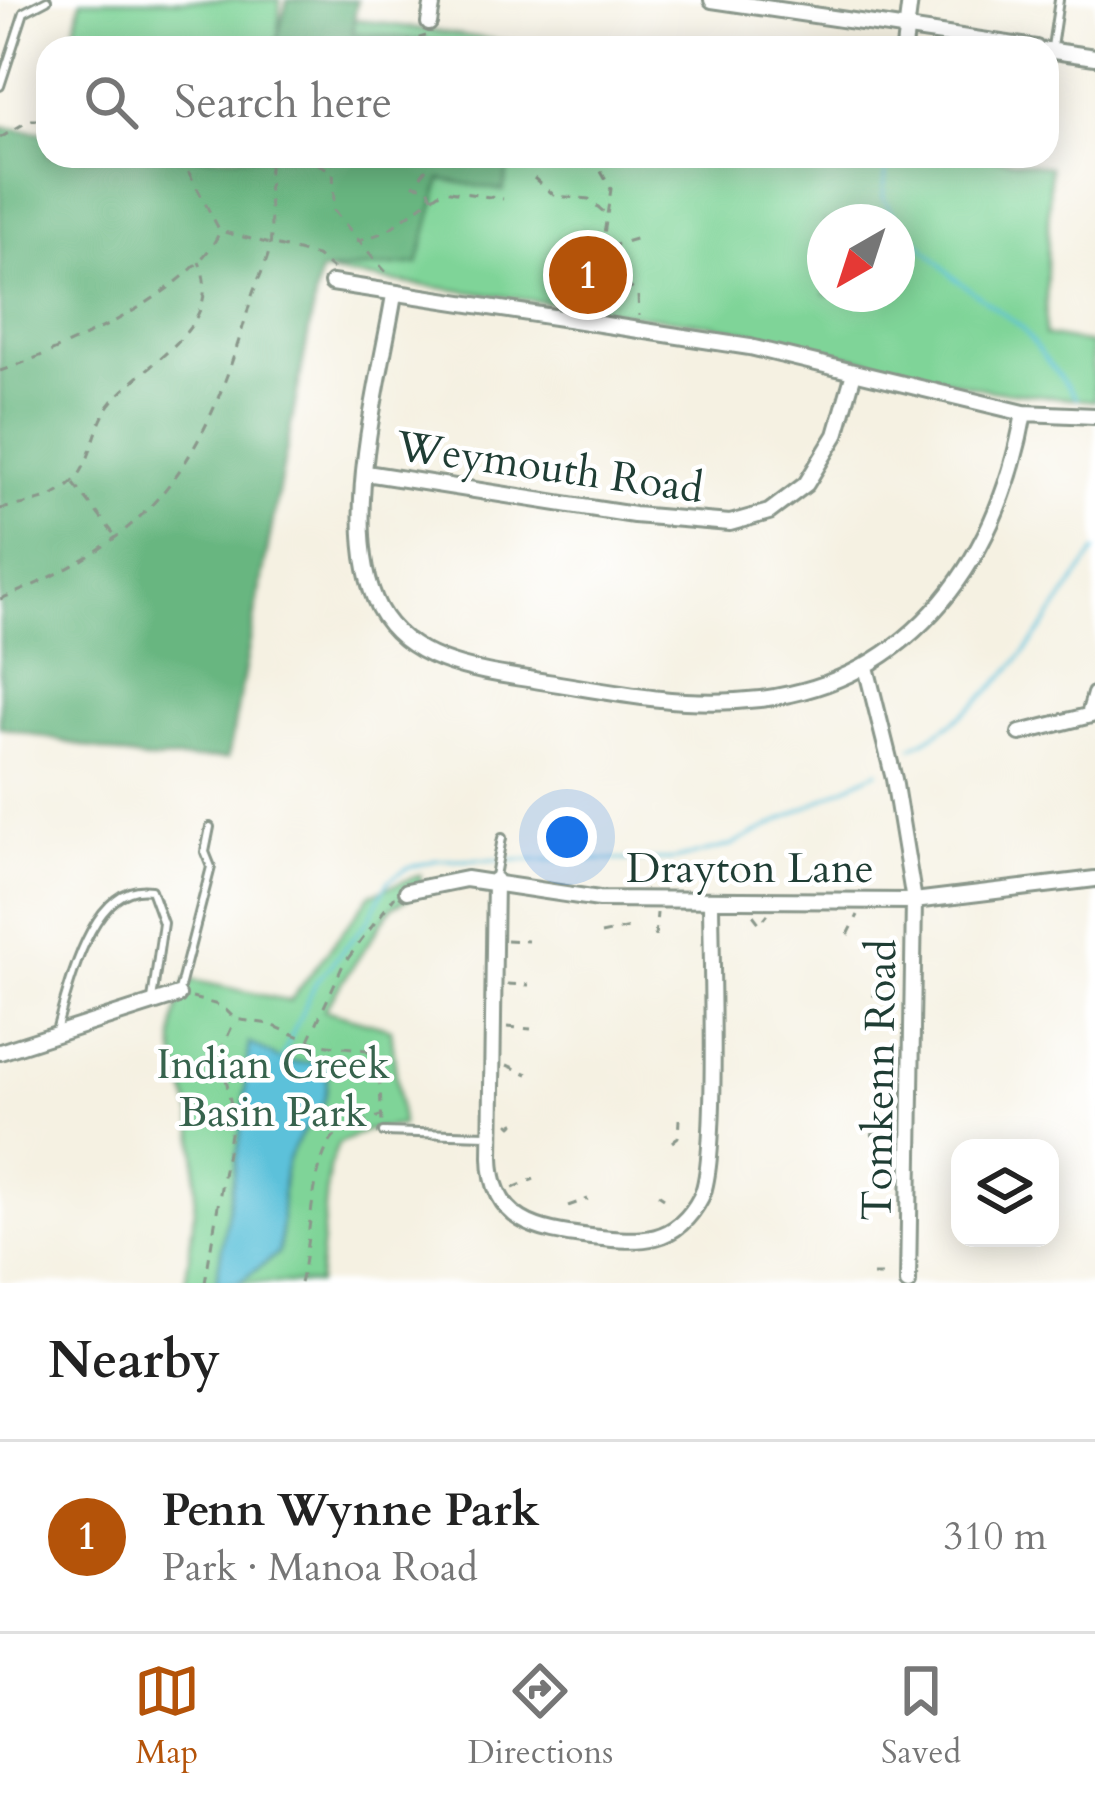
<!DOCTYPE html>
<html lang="en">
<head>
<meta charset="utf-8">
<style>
	:root { --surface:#fff; --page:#f6f6f6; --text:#222; --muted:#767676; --line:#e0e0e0; --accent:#b45309 }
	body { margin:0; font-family:Cardo,serif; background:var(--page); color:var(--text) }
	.controls { position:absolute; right:36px; bottom:36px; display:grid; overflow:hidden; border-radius:24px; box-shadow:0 6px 30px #0003 }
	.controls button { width:108px; height:108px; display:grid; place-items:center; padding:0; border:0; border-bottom:3px solid var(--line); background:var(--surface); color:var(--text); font:60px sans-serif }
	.compass { position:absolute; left:807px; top:204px; width:108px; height:108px; border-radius:50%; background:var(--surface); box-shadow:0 6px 30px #0003; rotate:219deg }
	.you { position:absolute; left:567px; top:837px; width:42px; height:42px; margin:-30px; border:9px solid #fff; border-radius:50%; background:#1a73e8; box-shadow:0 0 0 18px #1a73e833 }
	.badge { display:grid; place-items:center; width:78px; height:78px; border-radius:50%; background:var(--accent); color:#fff; font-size:39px; font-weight:700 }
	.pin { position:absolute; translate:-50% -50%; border:6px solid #fff; box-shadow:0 3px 12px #0006 }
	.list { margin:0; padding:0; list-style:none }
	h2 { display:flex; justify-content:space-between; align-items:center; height:156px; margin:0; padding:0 48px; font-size:51px }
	h2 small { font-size:39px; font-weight:400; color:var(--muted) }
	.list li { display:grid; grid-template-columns:78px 1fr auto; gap:36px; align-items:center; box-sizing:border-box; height:192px; padding:0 48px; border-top:3px solid var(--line) }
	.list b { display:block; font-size:45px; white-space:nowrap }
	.list p { margin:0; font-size:39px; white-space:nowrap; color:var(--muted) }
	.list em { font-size:39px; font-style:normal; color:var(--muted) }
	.icon { flex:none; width:66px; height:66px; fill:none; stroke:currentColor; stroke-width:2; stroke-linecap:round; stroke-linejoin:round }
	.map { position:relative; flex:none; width:1095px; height:1283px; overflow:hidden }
	.search { position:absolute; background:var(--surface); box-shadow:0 6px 30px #0003; left:36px; right:36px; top:36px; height:132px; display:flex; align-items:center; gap:30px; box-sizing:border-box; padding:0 42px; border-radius:36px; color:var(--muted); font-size:45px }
	.sheet { height:348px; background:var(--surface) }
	nav { display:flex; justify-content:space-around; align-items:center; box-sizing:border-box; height:168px; border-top:3px solid var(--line); background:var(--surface); font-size:33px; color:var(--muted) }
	nav a { display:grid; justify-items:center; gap:6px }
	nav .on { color:var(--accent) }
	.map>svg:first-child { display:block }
</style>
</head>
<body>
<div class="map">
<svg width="1095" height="1283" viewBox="0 0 1095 1283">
	<rect width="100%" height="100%" fill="#fff"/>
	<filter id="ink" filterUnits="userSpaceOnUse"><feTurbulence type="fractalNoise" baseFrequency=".00833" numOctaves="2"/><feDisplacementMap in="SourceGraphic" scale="24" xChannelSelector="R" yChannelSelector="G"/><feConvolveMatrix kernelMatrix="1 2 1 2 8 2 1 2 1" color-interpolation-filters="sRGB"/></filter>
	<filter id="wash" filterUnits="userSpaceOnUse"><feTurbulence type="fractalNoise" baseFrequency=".004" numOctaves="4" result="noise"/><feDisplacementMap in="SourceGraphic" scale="48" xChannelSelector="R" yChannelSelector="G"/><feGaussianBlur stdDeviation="2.7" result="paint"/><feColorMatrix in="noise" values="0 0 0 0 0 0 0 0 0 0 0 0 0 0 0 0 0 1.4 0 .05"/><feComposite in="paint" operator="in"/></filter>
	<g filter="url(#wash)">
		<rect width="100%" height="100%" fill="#f5f1e2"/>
		<path fill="#7fd498" stroke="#4f8866" stroke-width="3" fill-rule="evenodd" d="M81,0H280L278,38L271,48H71Z
			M346,18L548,48H342Z
			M325,156H982L1050,167L1045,335L1091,344L1095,401L989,390L721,326L308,270ZM825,222H897V294H825Z
			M420,875L422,891L392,907L324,1010L391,1029L402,1125L367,1130L338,1144L329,1168L318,1283H185C192,1239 198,1187 195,1142C191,1068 155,1063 187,979L290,1001L371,894Z"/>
		<path fill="#67b680" stroke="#437a5a" stroke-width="3" d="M287,0H357L352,33L499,48H275Z
			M0,127L48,133V156H511L503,191L441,179L418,264L320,272L228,758L144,760L0,727Z"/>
		<path fill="#5cc1da" stroke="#3e7f87" stroke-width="3" d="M249,1043L287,1063L326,1062C333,1119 307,1113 289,1157C277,1188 286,1223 278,1254L238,1283H216L243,1119Z"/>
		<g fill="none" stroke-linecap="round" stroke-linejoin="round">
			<path stroke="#5cc1da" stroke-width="3" d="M888,156L883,197L898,222L954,278L1020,326L1077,399
				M912,747C998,703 1043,630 1095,551
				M280,1061L316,982L369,919L388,881L407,868L437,860H673L732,845L878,771"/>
		</g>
	</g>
	<g filter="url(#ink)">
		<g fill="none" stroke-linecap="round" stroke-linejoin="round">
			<defs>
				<path id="lane" d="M1052,47L1059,0
					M0,86L24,12L47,0
					M495,876L502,838
					M179,991L211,867L205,852L210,827
					M55,1034C69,988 91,881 151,890L163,923L152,1000
					M383,1132L487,1135"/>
				<path id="street" d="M712,0L1036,48
					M429,23L433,0
					M904,48L910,0
					M1047,50L1095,57
					M332,283L750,347L1024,413L1095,416
					M394,295C380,381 338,529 379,608C411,667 488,672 547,682C610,692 672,705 736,701C904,693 997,567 1024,413
					M366,473L634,515L730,523L769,512L806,484L836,435L854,373
					M866,667L894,779L914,901L908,1283
					M1089,715L1095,694
					M1020,733L1095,714
					M495,880L491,1157C492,1222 537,1231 591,1237C640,1242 676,1246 701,1197C719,1163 711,952 711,900
					M407,891L466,879L599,899L914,901L1095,879
					M0,1052L178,995"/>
			</defs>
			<use href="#lane" stroke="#8a978b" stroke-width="12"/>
			<use href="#street" stroke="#8a978b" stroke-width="20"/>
			<path stroke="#8a978b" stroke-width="3" stroke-dasharray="9 9" stroke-linecap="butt" d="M426,40L435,48
				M384,48L426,36
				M0,138L30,120H48
				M180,156L220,231L317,256L333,269
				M302,156L328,169
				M333,156L334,211L389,276
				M592,156L611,189L601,254L588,282L596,298L618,313
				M534,178L555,196L589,199L606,214
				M432,197L428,187L414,185L436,156
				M356,242L385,232L443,190L503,199
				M602,255L613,267
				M571,256L581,308
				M575,257L642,237
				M626,283L638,295L639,316
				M0,371C62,350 194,293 220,231
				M74,484L117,538
				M0,509C23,504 51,501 70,485C94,464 92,425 112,402C146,362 226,326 199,262
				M0,599C158,538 207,458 251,299C256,282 267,264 270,247C274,217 264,187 271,156
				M753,915L760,924L768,914
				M601,934L629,928
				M848,935L858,915
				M655,937L657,913
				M506,940L528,941
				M507,984L529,985
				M872,995L881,994L887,970
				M192,998L222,1006L235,1019L269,1024L315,1043L366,1050L379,1067L382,1125
				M507,1027L531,1029
				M309,1040L343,965L395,896
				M507,1065L528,1074
				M513,1122L514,1124L512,1126L510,1124Z
				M870,1135L897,1130
				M672,1142L678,1137L679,1119
				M513,1188L534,1179
				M658,1194L664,1198
				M568,1206L588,1199
				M873,1275H885
				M205,1283L233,1116L221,1051L234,1022
				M300,1283C311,1245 310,1159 336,1135C346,1126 367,1121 380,1116"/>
			<use href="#lane" stroke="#fff" stroke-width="6"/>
			<use href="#street" stroke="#fff" stroke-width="14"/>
		</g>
	</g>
	<g text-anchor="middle" stroke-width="9" stroke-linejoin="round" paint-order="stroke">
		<g font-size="42" fill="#1f3d34" stroke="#fff">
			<text transform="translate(550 466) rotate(8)" y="15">Weymouth Road</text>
			<text x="750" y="882">Drayton Lane</text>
			<text transform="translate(878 1080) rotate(-89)" y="15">Tomkenn Road</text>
		</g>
		<g font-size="42" fill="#37634d" stroke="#fff">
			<text x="273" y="1078">Indian Creek<tspan x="273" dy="48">Basin Park</tspan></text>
		</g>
	</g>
</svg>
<div class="controls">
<button><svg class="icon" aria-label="layers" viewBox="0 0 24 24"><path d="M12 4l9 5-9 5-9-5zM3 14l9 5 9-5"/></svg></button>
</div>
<svg class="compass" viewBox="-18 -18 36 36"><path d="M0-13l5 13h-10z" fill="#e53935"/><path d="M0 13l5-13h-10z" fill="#767676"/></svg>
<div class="you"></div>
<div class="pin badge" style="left:588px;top:275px">1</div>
<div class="search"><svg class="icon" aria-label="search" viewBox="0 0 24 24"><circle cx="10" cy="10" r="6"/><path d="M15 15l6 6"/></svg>Search here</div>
</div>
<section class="sheet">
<h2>Nearby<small></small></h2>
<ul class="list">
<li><span class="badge">1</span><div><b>Penn Wynne Park</b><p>Park · Manoa Road</p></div><em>310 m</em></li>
</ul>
</section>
<nav>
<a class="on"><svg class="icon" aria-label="map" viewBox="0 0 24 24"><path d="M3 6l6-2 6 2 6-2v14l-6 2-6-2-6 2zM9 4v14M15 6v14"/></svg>Map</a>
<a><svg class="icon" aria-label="directions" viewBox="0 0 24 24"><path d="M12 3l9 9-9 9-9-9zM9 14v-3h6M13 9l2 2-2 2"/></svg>Directions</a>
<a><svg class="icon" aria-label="saved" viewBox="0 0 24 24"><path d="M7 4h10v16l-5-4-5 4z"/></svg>Saved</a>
</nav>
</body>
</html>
